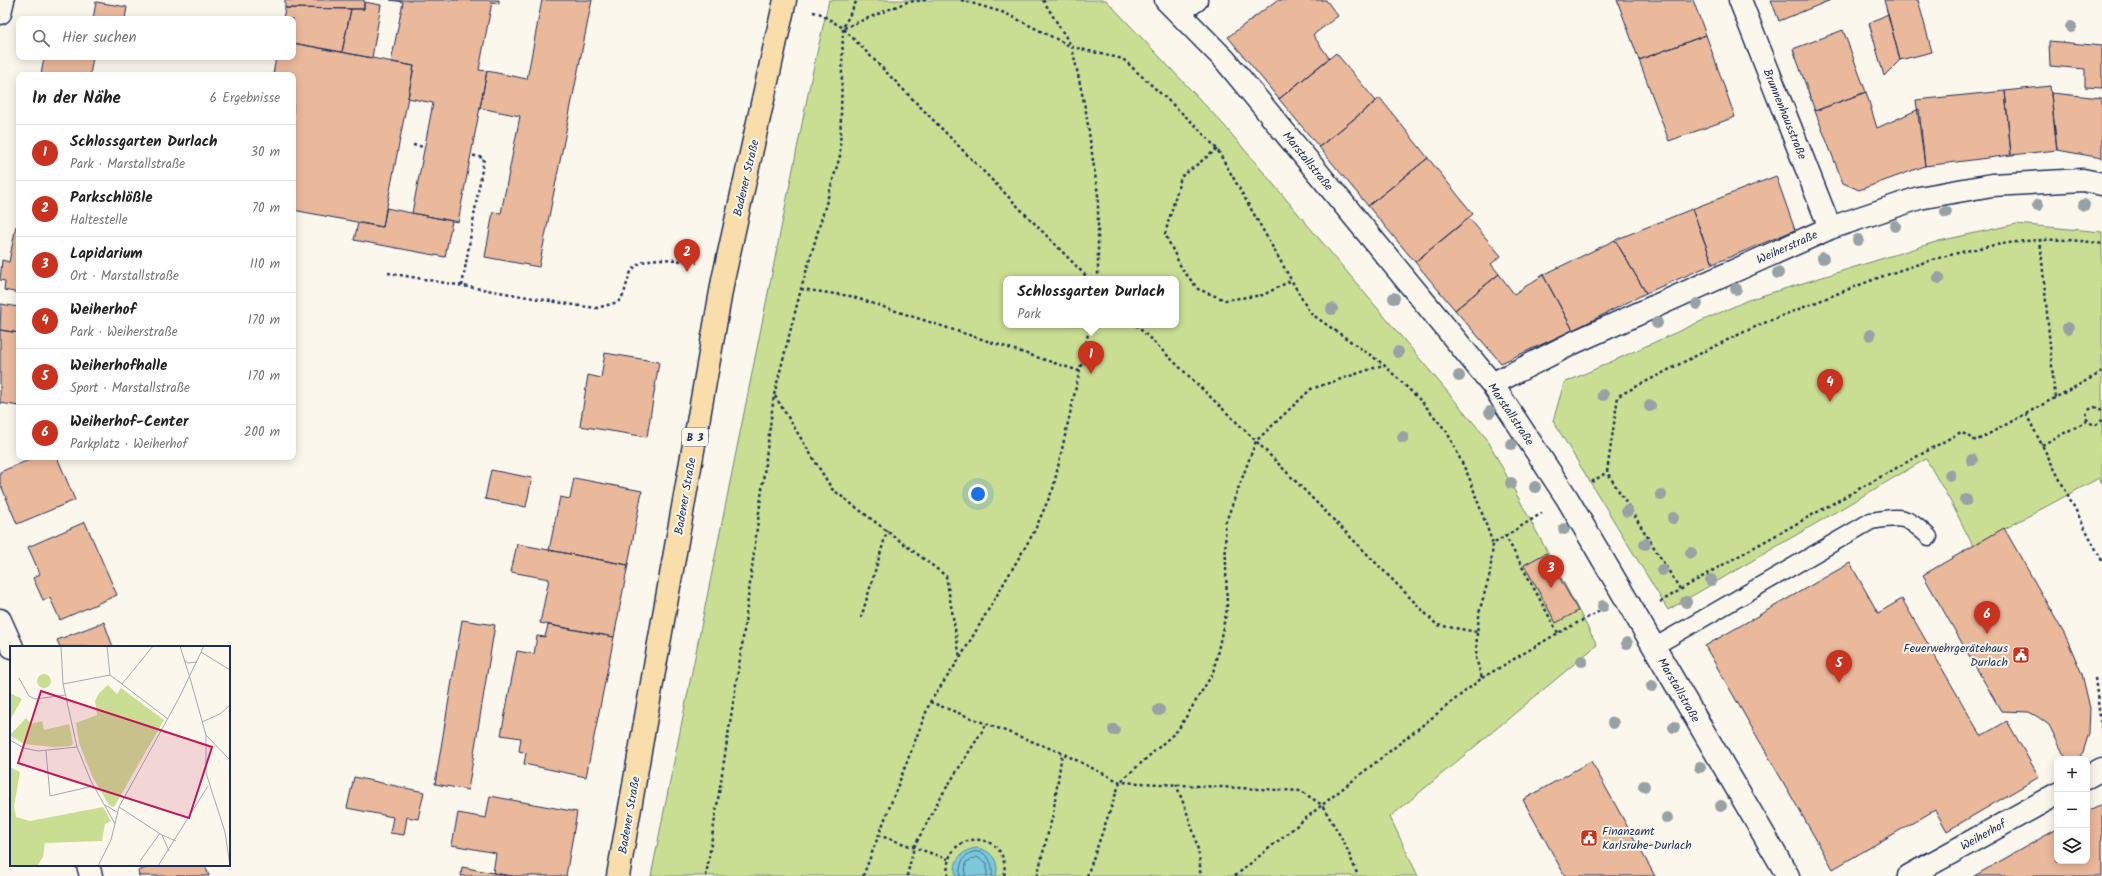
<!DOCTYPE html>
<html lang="de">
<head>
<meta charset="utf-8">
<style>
	:root { --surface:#fff; --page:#f6f6f6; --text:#222; --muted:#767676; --line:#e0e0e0; --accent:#c8321e }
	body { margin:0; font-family:Kalam,sans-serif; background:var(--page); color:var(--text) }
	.controls { position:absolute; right:12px; bottom:12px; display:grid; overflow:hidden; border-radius:8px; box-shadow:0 2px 10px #0003 }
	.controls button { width:36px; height:36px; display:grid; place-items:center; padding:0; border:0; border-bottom:1px solid var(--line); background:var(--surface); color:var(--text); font:20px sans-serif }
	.you { position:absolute; left:978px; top:494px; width:14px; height:14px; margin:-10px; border:3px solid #fff; border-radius:50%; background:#1a73e8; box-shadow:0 0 0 6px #1a73e833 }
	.badge { display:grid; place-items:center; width:26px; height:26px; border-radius:50%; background:var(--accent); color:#fff; font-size:13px; font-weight:700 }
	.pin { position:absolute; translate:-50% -33px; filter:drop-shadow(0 1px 2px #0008) }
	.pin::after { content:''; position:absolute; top:21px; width:14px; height:12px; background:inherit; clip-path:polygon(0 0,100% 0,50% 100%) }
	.popup { position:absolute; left:1003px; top:276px; width:176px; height:52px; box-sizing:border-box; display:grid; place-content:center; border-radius:8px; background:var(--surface); filter:drop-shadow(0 1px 3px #0005); font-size:13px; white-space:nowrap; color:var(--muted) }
	.popup b { font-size:15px; color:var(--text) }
	.popup::after { content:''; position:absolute; left:50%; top:100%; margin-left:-8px; border:8px solid transparent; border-top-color:var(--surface) }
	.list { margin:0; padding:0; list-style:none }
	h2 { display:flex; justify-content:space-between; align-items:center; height:52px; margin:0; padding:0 16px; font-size:17px }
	h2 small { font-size:13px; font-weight:400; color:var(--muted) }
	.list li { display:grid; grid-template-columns:26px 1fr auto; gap:12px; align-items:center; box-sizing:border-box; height:56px; padding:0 16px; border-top:1px solid var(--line) }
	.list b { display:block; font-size:15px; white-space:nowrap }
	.list p { margin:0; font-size:13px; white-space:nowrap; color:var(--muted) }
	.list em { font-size:13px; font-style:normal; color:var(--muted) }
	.icon { flex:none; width:22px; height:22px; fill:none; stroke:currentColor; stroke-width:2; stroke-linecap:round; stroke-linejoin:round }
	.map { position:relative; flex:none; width:2102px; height:876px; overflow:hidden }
	.search { position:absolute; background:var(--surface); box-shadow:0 2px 10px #0003; left:16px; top:16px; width:280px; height:44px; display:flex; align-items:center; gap:10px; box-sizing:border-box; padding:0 14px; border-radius:8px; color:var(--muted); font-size:15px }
	.panel { position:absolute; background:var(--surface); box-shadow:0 2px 10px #0003; left:16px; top:72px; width:280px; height:388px; border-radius:8px }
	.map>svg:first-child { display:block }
</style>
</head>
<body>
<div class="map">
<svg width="2102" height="876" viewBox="0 0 2102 876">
	<rect width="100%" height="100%" fill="#fbf7ec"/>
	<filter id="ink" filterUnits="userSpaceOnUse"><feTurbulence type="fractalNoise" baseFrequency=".025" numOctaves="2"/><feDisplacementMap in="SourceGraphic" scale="8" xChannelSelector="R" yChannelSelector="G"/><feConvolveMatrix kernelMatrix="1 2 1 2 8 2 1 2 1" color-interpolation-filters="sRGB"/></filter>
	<g filter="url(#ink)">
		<path fill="#cade93" stroke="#728678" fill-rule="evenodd" d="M829,0H1106L1223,124L1487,439L1597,645L1390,817L1418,876H651L811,79ZM1006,279H1176V325H1006Z
			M2016,224L2102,232V483L2099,478L1973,546L1952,504L1926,459L1668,610L1553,421L1564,383L1748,300L1939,241Z"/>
		<path fill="#7cc8db" stroke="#558ba9" d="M977,848C991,850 1000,861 996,876H956C952,860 962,850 977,848Z"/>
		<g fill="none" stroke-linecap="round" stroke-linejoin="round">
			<path stroke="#426c90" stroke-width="1" d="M960,876C957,843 996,844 992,876
				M965,876L966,862L977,857L987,863V876"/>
		</g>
		<path fill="#eab89b" stroke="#1b2f5e" d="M285,0H364V9L285,8Z
			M390,0H499V4L492,2L479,70L487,71L458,222L412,213L433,103L408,98L414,66L391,62L403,2Z
			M542,0H592L539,267L485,257L493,212L501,213L520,116L480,108L487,71L527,79Z
			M1277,0H1326L1338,16L1313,35L1329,58L1279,99L1228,37Z
			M1617,0H1693L1706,35L1639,60Z
			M1771,0H1831L1779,21Z
			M1884,0H1918L1932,52L1900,60Z
			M96,2L127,7L125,19H93Z
			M364,2L381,5L372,58L342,52L351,9H364Z
			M285,8L351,9L342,52L293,43V19H283Z
			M1888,14L1900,60L1884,76L1869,23Z
			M1843,30L1866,92L1815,111L1793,49Z
			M1706,35L1735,117L1669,141L1639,60Z
			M2049,41L2102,46V88L2085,87V69L2050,66Z
			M293,43L414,66L383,227L293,210V75H273L276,57H293Z
			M1336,53L1376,101L1319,147L1279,99Z
			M44,57H93L90,75H41Z
			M2050,86L2057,150L2011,155L2005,91Z
			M2005,91L2011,155L1925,166L1916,100Z
			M1866,92L1877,128L1919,109L1925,166L1859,190L1843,183L1815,111Z
			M2051,93L2102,98V158L2057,150Z
			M1380,98L1428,158L1368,206L1319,147Z
			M1428,158L1473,214L1415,262L1368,206Z
			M1776,176L1795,230L1713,264L1692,209Z
			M386,208L452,221L445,257L354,240L358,223L383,227Z
			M1692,209L1713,264L1646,293L1615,240Z
			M1469,218L1501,256L1491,264L1499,274L1455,310L1415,262Z
			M16,226H19V293L4,290L5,281L0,280L2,260L9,262Z
			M1615,240L1646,293L1573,330L1543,275Z
			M1499,274L1514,294L1543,275L1573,330L1501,363L1455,310Z
			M1,304L19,307V333L0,330Z
			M0,330L19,333V406L0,403Z
			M605,353L659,362L647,437L580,426L588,375L601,378Z
			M36,457H57L75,500L17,524L0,483V472Z
			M491,470L532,478L526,507L485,499Z
			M574,478L642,491L628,565L549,550L560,497L570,499Z
			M85,522L117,595L60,620L50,598L43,600L33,578L40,574L28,547Z
			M2004,528L2066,637L2082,674L2090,708L2089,733L2083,752L2078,759H2066L2049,725L2038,717L2029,712L2001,711L1923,575Z
			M517,544L628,565L614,637L540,623L549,579L511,572Z
			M1546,553L1578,611L1556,623L1524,565Z
			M1850,563L1878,613L1902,599L1981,736L2007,721L2039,777L1947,831L1935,810L1833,869L1705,646Z
			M462,620L495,625L468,790L435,784Z
			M104,622L113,647H60L57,640Z
			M548,625L614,637L586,777L524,764L526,753L519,751L521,738L501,735L517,651L534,654L537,636L545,637Z
			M1591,761L1655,876H1565L1523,800Z
			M354,777L424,792L418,819L407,817L404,835L390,833L393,817L347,808Z
			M490,796L577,812L566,876H512L493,873L496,853L452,845L458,813L486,818Z
			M2102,805V876H1974L2057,829V861H2087V812Z
			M154,865H205L209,876H139L138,871Z
			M462,867L493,873L512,876H461Z"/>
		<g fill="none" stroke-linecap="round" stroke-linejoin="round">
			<defs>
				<path id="lane" d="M1654,647L1871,521C1903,516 1905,515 1929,537"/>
				<path id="street" d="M1166,0L1225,60L1492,384L1567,498L1788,876
					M1740,0L1830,228
					M1178,12L1196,0
					M0,13L3,0
					M1492,384L1575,342L1830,228L1919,198L1992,185L2083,180L2102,184
					M0,620L12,647
					M2087,777L2102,769
					M88,865L91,876
					M1909,876L2057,794"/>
				<path id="primary" d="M618,876L723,280L785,0"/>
			</defs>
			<use href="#lane" stroke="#1b2f5e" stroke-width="19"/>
			<use href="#street" stroke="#1b2f5e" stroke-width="25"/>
			<use href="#primary" stroke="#1b2f5e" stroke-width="25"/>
			<path stroke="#1b2f5e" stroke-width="2.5" stroke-dasharray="3 3" stroke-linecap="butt" d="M961,0L1005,13L1072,47L1123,59L1195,125L1217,149L1310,313L1383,364L1423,403L1447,432L1469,477L1493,544
				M1043,0L1072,47L1086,112L1098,195V279
				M813,12L819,13L843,28L1089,279
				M844,28L907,2L927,0
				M413,145L424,147
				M1217,149L1181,177L1165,234L1182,269L1198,289L1225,300L1263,295L1290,281
				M2040,239L2055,398
				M388,273L580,306L597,308L618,302C627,292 625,285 630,274C641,251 677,261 697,263
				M462,286L484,158L471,155
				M801,289L850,296L1079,371
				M1136,325L1256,441L1437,625L1477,632
				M775,396L832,489L946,576L960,658
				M2102,411L2095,407C2082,410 2084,423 2096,425L2102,420
				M2026,414L2102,561
				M2042,445L2087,421
				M1592,482L1607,472
				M1505,535L1558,633
				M1680,589L1607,472L1618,396C1659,375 1700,353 1742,333C1771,319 1800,309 1829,297C1911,264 2013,227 2102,244
				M1660,602L1717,568L1961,432L1976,441L2102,372
				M861,618L887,531
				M1482,678L1558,633L1600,611
				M2095,678L2102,733
				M930,702L1062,753L1120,782L1301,791L1322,805L1482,678L1476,658L1477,632L1480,609L1490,574L1493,544L1542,513
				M1176,784C1186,811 1202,846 1200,876
				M878,835L948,859
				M706,876L742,646L774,395L801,289L840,156L843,28L857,0
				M863,876L930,702L960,658L1034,532L1053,489L1090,325
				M907,876L914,847L940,798L986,725
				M948,876C941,827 1012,828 1004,876
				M1037,876L1053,814L1062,753
				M1087,876L1120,782L1178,730L1213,673L1227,609L1225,524L1256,441L1311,389L1383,365
				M1235,876L1322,805L1345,844L1358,876"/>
			<use href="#lane" stroke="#fbf7ec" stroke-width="16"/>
			<use href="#street" stroke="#fbf7ec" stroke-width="22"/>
			<use href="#primary" stroke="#f9deab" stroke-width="22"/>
		</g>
		<g fill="#98a1a5">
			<circle cx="2071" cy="27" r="6"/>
			<circle cx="2038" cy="205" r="6"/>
			<circle cx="2084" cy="205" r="6"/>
			<circle cx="1946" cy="212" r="6"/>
			<circle cx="1895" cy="226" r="6"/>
			<circle cx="1858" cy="240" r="6"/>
			<circle cx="1823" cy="258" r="6"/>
			<circle cx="1778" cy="273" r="6"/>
			<circle cx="1939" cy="278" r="6"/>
			<circle cx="1736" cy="289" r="6"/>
			<circle cx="1394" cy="298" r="6"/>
			<circle cx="1697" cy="304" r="6"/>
			<circle cx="1332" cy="309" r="6"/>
			<circle cx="1657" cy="323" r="6"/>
			<circle cx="2068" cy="328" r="6"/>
			<circle cx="1870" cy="335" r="6"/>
			<circle cx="1398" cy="352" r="6"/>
			<circle cx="1459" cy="376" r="6"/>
			<circle cx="1603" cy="395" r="6"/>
			<circle cx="1650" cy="406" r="6"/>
			<circle cx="1490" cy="412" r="6"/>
			<circle cx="1403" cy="437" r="6"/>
			<circle cx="1511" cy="444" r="6"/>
			<circle cx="1972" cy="460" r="6"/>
			<circle cx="1950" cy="475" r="6"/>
			<circle cx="1511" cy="483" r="6"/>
			<circle cx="1535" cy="487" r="6"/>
			<circle cx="1661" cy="495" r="6"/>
			<circle cx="1966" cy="500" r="6"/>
			<circle cx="1627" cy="511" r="6"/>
			<circle cx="1673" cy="518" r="6"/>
			<circle cx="1564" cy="529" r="6"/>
			<circle cx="1645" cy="544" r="6"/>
			<circle cx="1691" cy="553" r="6"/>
			<circle cx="1662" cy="570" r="6"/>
			<circle cx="1711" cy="580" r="6"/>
			<circle cx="1686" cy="602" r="6"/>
			<circle cx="1603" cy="606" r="6"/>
			<circle cx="1627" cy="643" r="6"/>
			<circle cx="1582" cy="661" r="6"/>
			<circle cx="1652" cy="686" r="6"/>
			<circle cx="1159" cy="710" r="6"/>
			<circle cx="1613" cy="723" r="6"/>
			<circle cx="1674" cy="727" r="6"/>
			<circle cx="1114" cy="730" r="6"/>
			<circle cx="1700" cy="767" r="6"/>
			<circle cx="1644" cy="786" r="6"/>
			<circle cx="1721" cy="806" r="6"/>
			<circle cx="1667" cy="818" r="6"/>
		</g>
	</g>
	<defs>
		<symbol id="civic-square" viewBox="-11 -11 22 22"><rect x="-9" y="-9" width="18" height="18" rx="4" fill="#c8321e" stroke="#fbf7ec"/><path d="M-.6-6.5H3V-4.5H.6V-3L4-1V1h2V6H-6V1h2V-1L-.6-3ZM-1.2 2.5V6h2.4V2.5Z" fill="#fff"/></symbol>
	</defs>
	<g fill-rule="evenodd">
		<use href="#civic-square" x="2011" y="645" width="20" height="20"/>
		<use href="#civic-square" x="1579" y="828" width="20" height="20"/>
	</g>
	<g text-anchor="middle" stroke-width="4" stroke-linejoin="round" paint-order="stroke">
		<rect fill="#fbf7ec" stroke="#5e6b89" stroke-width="1" x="682" y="428" width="26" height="18" rx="3"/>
		<g font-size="11" font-weight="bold" fill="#1b2f5e">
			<text x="695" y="441">B 3</text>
		</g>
		<g font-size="12" fill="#1b2f5e" stroke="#fbf7ec">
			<text transform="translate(1785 114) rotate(68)" y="4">Brunnenhausstraße</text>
			<text transform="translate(1308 161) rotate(51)" y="4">Marstallstraße</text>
			<text transform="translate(746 178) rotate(-77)" y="4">Badener Straße</text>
			<text transform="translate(1787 247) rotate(-24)" y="4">Weiherstraße</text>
			<text transform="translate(1511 414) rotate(56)" y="4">Marstallstraße</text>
			<text transform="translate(685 496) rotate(-80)" y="4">Badener Straße</text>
			<text transform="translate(1679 690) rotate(60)" y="4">Marstallstraße</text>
			<text transform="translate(629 815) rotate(-80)" y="4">Badener Straße</text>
			<text transform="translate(1983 835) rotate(-29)" y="4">Weiherhof</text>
		</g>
		<g font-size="12" fill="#1b2f5e" stroke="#fbf7ec" text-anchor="end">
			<text x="2008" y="652">Feuerwehrgerätehaus<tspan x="2008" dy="14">Durlach</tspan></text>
			<text x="1602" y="835" text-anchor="start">Finanzamt<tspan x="1602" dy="14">Karlsruhe-Durlach</tspan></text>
		</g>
	</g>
	<g transform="translate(10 646)">
		<rect width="220" height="220" fill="#fbf7ec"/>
		<path d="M27 35a7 7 0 1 1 14 0a7 7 0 1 1-14 0ZM98,39L107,48L111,42L154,74L104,161L99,159L82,130L69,97L66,77L87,69L85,55L89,47ZM0,47L12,53L0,74ZM16,72L21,78L32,75L34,84L59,78L63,97L61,100L44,101L14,98L0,89ZM0,121L10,126L4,160L6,171L20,175L93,161L101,175L95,178L92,195L35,197L33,211L27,220H0Z" fill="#cade93"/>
		<path fill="none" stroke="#a1a7b3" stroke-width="1" d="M51,0L53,38L67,101L81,135L105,178M97,0L100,29M170,0L180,32M191,6L220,24M174,14L178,17L187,16M100,29L158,73M9,32L19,50L25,53L55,49M180,32L196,89L220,114M53,38L100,29M112,38L143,0M192,76L210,68L220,59M196,89V127L215,186L220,220M0,94L14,102L28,105L67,101M36,105L40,150L83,140M95,159L107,166M109,161L152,189L166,195M152,189L159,205M130,215L150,187M88,220L101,194L109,161L169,52L194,0M148,220L198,140"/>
		<path fill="#c2185b" fill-opacity="0.15" stroke="#c2185b" stroke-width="2" d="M31,45L202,101L179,172L8,117Z"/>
		<rect width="220" height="220" fill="none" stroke="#1b2f5e" stroke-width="2"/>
	</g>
</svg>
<div class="controls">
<button>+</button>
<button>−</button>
<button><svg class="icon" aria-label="layers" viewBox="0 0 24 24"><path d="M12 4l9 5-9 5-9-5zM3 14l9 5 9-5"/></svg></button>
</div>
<div class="you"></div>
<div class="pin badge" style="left:1091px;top:374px">1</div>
<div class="popup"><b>Schlossgarten Durlach</b>Park</div>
<div class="pin badge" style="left:687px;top:272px">2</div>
<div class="pin badge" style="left:1551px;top:588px">3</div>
<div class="pin badge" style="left:1830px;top:402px">4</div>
<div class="pin badge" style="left:1839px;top:683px">5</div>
<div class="pin badge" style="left:1987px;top:634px">6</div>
<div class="search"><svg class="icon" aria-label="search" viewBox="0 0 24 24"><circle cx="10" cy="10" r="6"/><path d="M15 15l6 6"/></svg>Hier suchen</div>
<section class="panel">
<h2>In der Nähe<small>6 Ergebnisse</small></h2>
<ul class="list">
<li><span class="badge">1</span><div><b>Schlossgarten Durlach</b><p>Park · Marstallstraße</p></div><em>30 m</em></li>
<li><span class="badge">2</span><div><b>Parkschlößle</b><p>Haltestelle</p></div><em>70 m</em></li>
<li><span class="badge">3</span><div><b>Lapidarium</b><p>Ort · Marstallstraße</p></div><em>110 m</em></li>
<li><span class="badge">4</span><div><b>Weiherhof</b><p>Park · Weiherstraße</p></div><em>170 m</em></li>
<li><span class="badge">5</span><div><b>Weiherhofhalle</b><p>Sport · Marstallstraße</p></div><em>170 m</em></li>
<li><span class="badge">6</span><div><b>Weiherhof-Center</b><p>Parkplatz · Weiherhof</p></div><em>200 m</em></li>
</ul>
</section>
</div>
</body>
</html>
